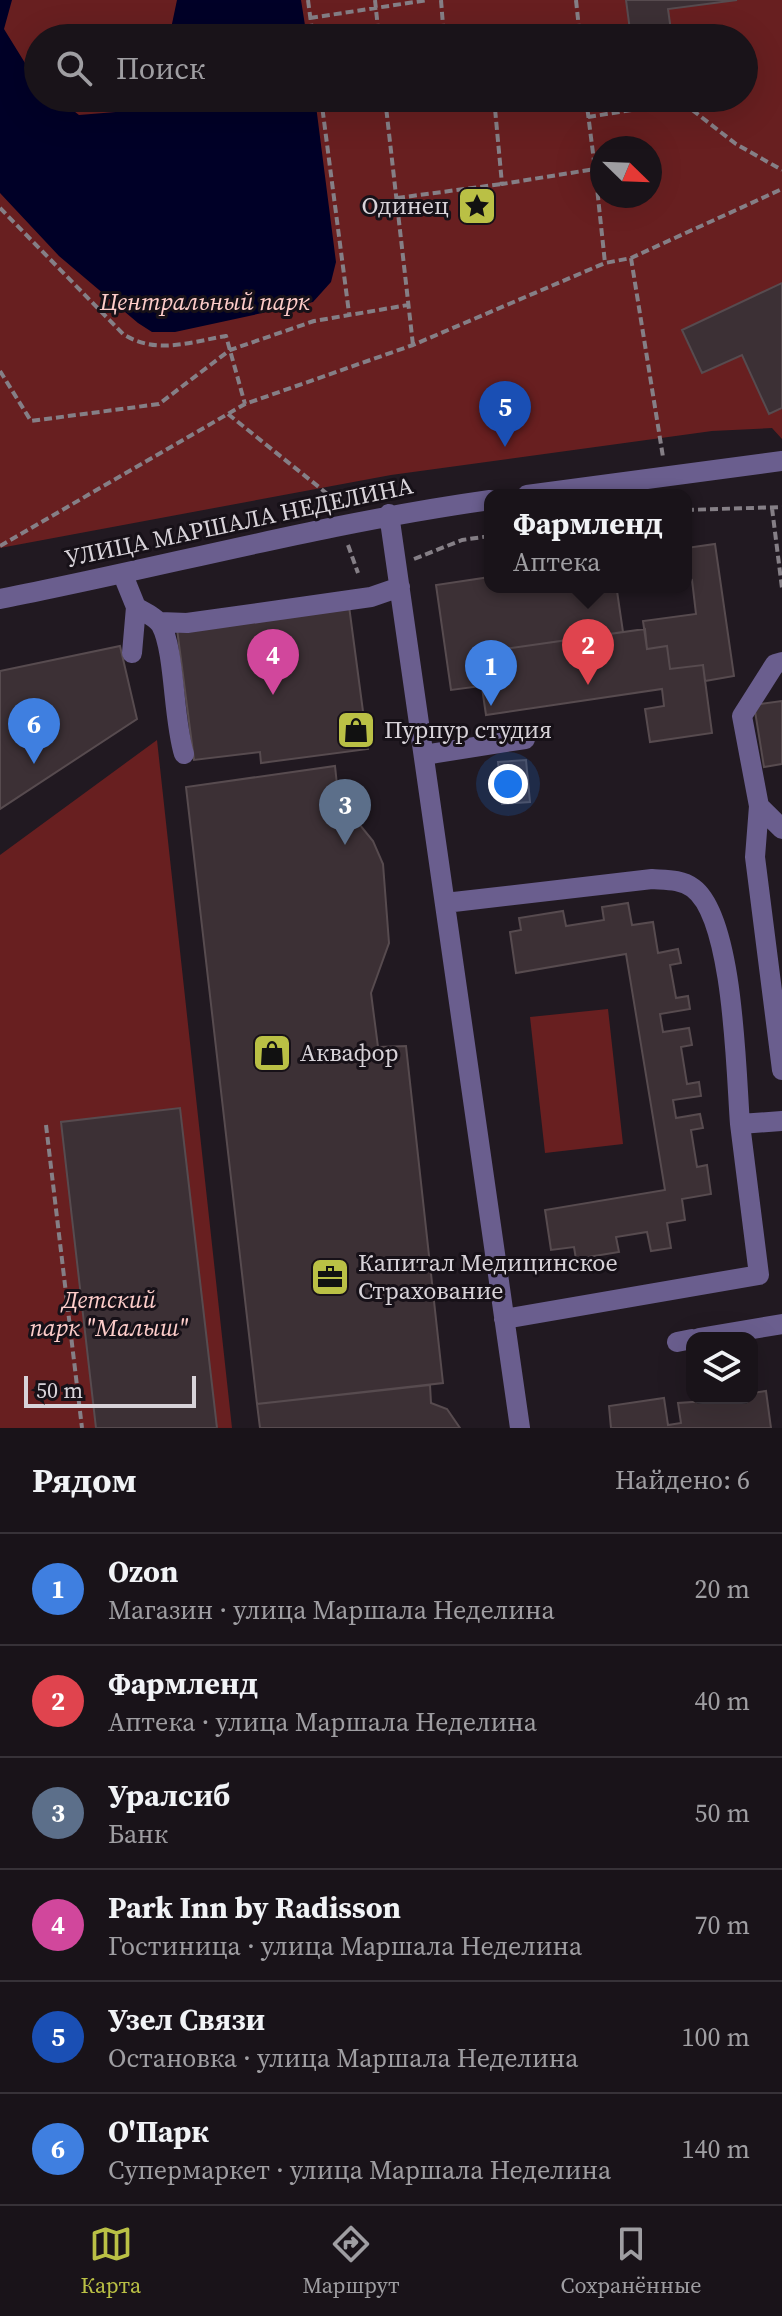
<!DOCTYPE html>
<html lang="ru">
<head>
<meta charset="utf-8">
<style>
	:root { --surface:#191319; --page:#221c22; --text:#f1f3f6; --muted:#9f9ea2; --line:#373238; --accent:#bac045 }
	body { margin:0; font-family:"Source Serif 4",serif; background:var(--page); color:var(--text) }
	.controls { position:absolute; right:24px; bottom:24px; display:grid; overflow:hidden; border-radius:16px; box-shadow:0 8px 32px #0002 }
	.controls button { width:72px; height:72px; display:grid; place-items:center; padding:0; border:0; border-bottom:2px solid var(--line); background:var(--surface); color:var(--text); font:40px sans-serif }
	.compass { position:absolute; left:590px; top:136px; width:72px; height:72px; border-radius:50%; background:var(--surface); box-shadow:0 8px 32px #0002; rotate:113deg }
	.scale { position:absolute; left:24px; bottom:20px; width:172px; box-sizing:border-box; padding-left:8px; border:4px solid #d8d3d9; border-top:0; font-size:22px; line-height:28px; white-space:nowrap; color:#d8d3d9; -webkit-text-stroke:6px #171118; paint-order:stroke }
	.you { position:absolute; left:508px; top:784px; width:28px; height:28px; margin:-20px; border:6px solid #fff; border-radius:50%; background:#1a73e8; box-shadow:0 0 0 12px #1a73e833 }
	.badge { display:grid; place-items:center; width:52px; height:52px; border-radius:50%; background:var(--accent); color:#fff; font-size:26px; font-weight:700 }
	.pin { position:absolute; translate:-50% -66px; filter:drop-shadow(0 2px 4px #0008) }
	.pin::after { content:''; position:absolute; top:42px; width:28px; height:24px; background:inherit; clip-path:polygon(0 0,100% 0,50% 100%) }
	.popup { position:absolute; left:484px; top:489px; width:208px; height:104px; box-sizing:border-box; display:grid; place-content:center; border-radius:16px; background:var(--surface); filter:drop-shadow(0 2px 6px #0005); font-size:26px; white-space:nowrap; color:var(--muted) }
	.popup b { font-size:30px; color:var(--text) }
	.popup::after { content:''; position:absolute; left:50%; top:100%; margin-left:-16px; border:16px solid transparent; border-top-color:var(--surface) }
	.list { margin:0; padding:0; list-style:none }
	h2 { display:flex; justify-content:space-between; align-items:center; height:104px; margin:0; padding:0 32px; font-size:34px }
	h2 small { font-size:26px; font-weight:400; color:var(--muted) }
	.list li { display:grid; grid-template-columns:52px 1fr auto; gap:24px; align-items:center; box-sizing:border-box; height:112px; padding:0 32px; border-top:2px solid var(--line) }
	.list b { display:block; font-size:30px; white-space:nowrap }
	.list p { margin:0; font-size:26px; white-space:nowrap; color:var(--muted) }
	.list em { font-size:26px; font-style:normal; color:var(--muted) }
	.icon { flex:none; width:44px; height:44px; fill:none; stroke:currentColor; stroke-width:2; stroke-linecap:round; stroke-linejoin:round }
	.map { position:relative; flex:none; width:782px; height:1428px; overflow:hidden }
	.search { position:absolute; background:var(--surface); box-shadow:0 8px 32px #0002; left:24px; right:24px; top:24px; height:88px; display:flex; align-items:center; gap:20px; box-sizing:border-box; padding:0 28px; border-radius:44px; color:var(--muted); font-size:30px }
	.sheet { height:776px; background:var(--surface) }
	nav { display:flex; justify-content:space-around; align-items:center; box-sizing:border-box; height:112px; border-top:2px solid var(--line); background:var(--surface); font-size:22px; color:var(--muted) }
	nav a { display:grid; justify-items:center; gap:4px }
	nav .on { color:var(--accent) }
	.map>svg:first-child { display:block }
</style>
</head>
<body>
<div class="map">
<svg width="782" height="1428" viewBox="0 0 782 1428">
	<rect width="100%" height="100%" fill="#211921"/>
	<path fill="#681f20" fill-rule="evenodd" d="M0,0H782V439L772,428L712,431L391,475L0,548ZM38,38H744V98H38ZM602,148H650V196H602Z
		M157,740L232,1428H0V855Z
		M608,1009L623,1144L545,1153L530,1017Z"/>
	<path fill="#000027" d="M0,0H12L4,29L38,84V98H57L79,115L128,111L137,98H315L336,262L331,282L313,302L175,332H152L138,323L59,256L0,193Z
		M177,0H301L307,38H169Z"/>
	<path fill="#3c3035" stroke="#574b4f" stroke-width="2" d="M626,0H737L668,9L672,38H631Z
		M782,283V408L769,414L742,355L702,373L682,330Z
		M715,544L734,676L705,681L703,665L670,669L667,646L647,649L643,621L696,614L692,580L686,581V548Z
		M490,577V587H645L617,591L623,632L477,653L482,686L451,690L436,585Z
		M349,606L368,749L261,763L260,752L194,760L177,629Z
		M645,629L647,649L667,646L670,669L703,665L712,733L650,742L645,709L664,706L662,689L486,715L477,653Z
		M120,646L137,719L0,809V671Z
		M782,701V764L764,767L754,705Z
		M526,760L530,802L502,804L498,762Z
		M335,766L340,813L360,825L373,841L383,864L389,943L371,993L378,1047L406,1046L443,1383L257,1404L186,787Z
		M628,903L632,925L653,922L658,953L678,949L681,963L670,965L676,998L688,996L690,1009L660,1014L663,1032L689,1028L692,1045L681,1047L687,1084L699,1082L701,1096L673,1100L676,1118L700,1114L703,1128L691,1130L697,1167L707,1165L711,1194L682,1199L685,1220L667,1223L671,1248L651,1251L647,1232L616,1237L619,1252L576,1259L574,1247L551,1250L545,1210L665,1190L626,954L516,973L510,932L521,930L519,918L563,911L566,926L604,920L602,907Z
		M180,1108L217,1428H96L61,1122Z
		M430,1385L431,1403L447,1409L460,1428H260L257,1404Z
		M766,1391L771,1428H611L609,1406L664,1398L668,1425L681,1423L678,1403L752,1398V1393Z"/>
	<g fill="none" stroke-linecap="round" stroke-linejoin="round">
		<path stroke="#857f86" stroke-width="4" stroke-dasharray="8 4" stroke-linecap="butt" d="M308,0L313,38
			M375,0L379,38
			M441,0L444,38
			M576,0L580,38
			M310,18L428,0
			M548,38L580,33
			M321,98L349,313
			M385,98L413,345
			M494,98L502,184L595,169L605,263
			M586,98L595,169
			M588,117L682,102L736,144L782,170
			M397,198L502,184
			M0,208L123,334C156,355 190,342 226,336L245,404
			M631,258L663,457
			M0,371L31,421L159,404L230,350L314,321L408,305
			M228,414L330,496L334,507
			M772,508L782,588
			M686,510L782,507
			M348,545L358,573
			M0,546L245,404L413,345L605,263L631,258L782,189
			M414,559L462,540L490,536
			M46,1125L82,1428"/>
		<path stroke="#6a5e8e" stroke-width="20" d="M527,495L782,461
			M389,514L520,1428
			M123,575L136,607L132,653
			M0,599C164,567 325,523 490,500
			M136,607C144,612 156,617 161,625C175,650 173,720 184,754
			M160,622L187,623L371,597L400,587
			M782,662L775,664L742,716L759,806L755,857L782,1070
			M424,755L525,739
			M759,806L782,829
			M445,903L652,879C666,880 681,879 693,888C734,918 736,1073 740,1124
			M504,1319L759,1275L740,1124L782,1121
			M699,1338L782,1324
			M677,1342L692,1339"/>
	</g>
	<defs>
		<symbol id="sight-square" viewBox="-11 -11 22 22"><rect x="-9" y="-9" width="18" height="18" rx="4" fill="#bac045" stroke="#171118"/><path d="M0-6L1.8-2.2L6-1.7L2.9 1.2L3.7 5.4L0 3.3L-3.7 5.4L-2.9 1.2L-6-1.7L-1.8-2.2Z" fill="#111"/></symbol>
		<symbol id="shop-square" viewBox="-11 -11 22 22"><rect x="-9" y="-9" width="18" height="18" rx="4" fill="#bac045" stroke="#171118"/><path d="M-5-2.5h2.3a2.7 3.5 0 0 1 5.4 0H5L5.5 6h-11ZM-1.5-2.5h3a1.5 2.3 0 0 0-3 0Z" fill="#111"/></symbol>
		<symbol id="office-square" viewBox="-11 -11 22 22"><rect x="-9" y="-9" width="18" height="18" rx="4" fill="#bac045" stroke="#171118"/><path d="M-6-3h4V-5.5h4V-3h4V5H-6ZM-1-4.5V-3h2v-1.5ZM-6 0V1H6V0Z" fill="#111"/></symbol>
	</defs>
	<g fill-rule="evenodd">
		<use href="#sight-square" x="455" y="184" width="44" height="44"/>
		<use href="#shop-square" x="334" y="708" width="44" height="44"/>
		<use href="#shop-square" x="250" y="1031" width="44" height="44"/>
		<use href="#office-square" x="308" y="1255" width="44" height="44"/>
	</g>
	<g text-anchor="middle" stroke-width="6" stroke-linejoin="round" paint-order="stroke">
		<g font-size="24" fill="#d8d3d9" stroke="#171118" text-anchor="start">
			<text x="449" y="214" text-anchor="end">Одинец</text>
			<text x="384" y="738">Пурпур студия</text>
			<text x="300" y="1061">Аквафор</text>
			<text x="358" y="1271">Капитал Медицинское<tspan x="358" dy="28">Страхование</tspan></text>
		</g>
		<g font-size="24" font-style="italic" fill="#fecdca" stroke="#171118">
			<text x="205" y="310">Центральный парк</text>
			<text x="109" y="1308">Детский<tspan x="109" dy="28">парк "Малыш"</tspan></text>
		</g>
		<g font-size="24" fill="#d8d3d9" stroke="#171118">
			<text transform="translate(239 522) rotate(-12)" y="8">УЛИЦА МАРШАЛА НЕДЕЛИНА</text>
		</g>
	</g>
</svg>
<div class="controls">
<button><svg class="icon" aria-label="layers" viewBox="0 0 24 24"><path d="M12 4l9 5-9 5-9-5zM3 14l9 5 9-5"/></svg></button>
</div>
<svg class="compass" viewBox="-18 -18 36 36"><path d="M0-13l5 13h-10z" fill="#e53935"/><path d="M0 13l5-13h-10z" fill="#9f9ea2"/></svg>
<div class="scale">50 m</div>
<div class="you"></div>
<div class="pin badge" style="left:491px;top:706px;background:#3f7fe0">1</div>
<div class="pin badge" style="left:588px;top:685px;background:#e0444e">2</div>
<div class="popup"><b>Фармленд</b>Аптека</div>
<div class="pin badge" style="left:345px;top:845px;background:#5c6f8a">3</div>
<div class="pin badge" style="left:273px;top:695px;background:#d1479c">4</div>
<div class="pin badge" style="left:505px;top:447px;background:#1a4fb4">5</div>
<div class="pin badge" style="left:34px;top:764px;background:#3f7fe0">6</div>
<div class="search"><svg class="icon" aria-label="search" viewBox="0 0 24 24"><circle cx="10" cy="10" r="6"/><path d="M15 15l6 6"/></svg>Поиск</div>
</div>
<section class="sheet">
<h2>Рядом<small>Найдено: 6</small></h2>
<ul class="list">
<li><span class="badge" style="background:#3f7fe0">1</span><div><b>Ozon</b><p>Магазин · улица Маршала Неделина</p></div><em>20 m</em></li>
<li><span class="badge" style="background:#e0444e">2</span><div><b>Фармленд</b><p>Аптека · улица Маршала Неделина</p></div><em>40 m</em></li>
<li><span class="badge" style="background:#5c6f8a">3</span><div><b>Уралсиб</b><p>Банк</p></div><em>50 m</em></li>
<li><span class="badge" style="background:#d1479c">4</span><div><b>Park Inn by Radisson</b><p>Гостиница · улица Маршала Неделина</p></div><em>70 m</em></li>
<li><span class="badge" style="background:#1a4fb4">5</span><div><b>Узел Связи</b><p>Остановка · улица Маршала Неделина</p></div><em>100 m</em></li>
<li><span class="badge" style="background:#3f7fe0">6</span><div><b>О'Парк</b><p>Супермаркет · улица Маршала Неделина</p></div><em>140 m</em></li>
</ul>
</section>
<nav>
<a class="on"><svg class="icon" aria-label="map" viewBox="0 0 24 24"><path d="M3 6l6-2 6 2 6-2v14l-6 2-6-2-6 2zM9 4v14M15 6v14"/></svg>Карта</a>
<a><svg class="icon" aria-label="directions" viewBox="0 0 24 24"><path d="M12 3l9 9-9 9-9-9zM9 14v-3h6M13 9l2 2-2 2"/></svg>Маршрут</a>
<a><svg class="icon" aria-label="saved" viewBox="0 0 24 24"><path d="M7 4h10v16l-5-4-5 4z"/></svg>Сохранённые</a>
</nav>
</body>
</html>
